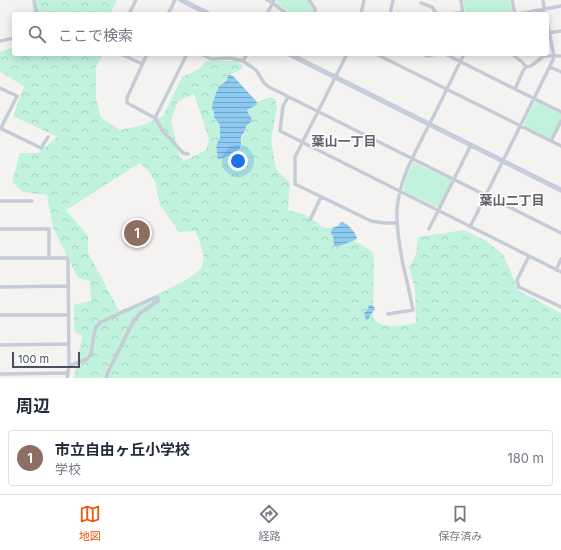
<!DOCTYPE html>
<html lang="ja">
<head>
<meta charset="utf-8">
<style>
	:root { --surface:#fff; --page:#f2f2f3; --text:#1f2937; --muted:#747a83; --line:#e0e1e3; --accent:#ea580c }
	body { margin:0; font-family:Inter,"Noto Sans JP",sans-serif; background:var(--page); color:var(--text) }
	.scale { position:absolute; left:12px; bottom:10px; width:68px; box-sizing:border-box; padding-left:4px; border:2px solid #495161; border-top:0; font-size:11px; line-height:14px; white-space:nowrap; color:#495161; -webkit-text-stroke:3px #fff; paint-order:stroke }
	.you { position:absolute; left:238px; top:161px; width:14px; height:14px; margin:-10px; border:3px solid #fff; border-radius:50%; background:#1a73e8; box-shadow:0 0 0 6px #1a73e833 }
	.badge { display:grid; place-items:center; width:26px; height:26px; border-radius:50%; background:var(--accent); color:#fff; font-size:13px; font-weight:700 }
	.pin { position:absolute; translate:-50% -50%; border:2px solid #fff; box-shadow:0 1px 4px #0006 }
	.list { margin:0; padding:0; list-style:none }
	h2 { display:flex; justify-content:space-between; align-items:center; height:52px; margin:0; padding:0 16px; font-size:17px }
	h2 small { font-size:13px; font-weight:400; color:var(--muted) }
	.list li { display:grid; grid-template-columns:26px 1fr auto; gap:12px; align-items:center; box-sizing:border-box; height:56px; margin:0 8px 8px; padding:0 8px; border:1px solid var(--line); border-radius:4px }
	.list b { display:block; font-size:15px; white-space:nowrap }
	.list p { margin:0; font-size:13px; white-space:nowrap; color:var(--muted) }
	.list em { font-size:13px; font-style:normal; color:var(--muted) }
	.icon { flex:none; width:22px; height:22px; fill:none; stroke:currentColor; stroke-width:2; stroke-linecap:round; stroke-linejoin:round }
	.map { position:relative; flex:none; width:561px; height:378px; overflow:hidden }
	.search { position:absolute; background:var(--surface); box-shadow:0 2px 10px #0003; left:12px; right:12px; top:12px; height:44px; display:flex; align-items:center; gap:10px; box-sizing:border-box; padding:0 14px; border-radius:4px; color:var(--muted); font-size:15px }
	.sheet { height:116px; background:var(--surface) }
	nav { display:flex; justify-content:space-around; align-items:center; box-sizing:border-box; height:56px; border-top:1px solid var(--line); background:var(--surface); font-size:11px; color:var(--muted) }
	nav a { display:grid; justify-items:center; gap:2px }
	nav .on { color:var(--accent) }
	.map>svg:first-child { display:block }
</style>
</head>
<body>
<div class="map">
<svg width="561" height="378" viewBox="0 0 561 378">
	<defs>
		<pattern id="forest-crowns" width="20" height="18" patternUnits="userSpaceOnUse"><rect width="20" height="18" fill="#c1f2dd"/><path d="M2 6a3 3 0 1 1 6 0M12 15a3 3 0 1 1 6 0" fill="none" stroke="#a7d1c0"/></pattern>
		<pattern id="water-rules" width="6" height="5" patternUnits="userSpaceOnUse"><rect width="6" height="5" fill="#8dc9f0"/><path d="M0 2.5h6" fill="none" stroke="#75a6c6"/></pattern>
	</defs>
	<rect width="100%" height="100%" fill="#f5f3f2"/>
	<path fill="url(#forest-crowns)" fill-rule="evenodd" d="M33,0H117L110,14H34L32,5Z
		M14,47V54H103L96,67V98L101,118L120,130L143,125L163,116L182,77L199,69L206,61H236L243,66L239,71L228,75C227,84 222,82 218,87C216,90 213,105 212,109L214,111V117L219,123L220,126V138L216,146L218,159L234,154L241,147V140L246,129V126L252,121L249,115L247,112V110L255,106L257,102L271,97L275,99L277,108L271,140L276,169L290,183L288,210L306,215L318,223L322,227L330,228L367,248L373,253L374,260L373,318C382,330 403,325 416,323L415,288L409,267L416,255L418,237L464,230L486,241L503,254L519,291L561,313V378H74L82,336L74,331V305L91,301L90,281L78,278L53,228L47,195L23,192L12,182L20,153H38L57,137L13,116L24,86L0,72V52ZM194,94L209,139L206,150L184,161L179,155L171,120L178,101ZM140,163L149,172L155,181L160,205L179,232L195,231C200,241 206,255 202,266C196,280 135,304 119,311L88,252V236L66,210Z"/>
	<path fill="#c1f2dd" d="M277,0H307L313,10L314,14H292L277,3Z
		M463,0H510L512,12L509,14H466Z
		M535,102H537L561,114V118L551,138H549L524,126V124Z
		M413,163H415L451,180V182L439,207H437L404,191C403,182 409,172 413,163Z"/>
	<path fill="url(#water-rules)" d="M229,74L233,76L257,102L255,106L247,110C247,114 252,117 252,121L246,126C246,132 242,134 241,138C240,141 242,145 240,148C238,153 225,157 220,159H218L216,146L220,138V126L219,123L214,117V111L212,109V107C213,103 216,91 218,88C221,82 227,84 228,76Z
		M341,222C348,223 355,232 357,238L355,240L339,246H334L333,236L331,234L332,228L338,226Z
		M369,305H372L374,307L375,309L371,314L368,320H366L364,313L368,309Z"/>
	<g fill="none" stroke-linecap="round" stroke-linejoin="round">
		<path stroke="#c6ccd7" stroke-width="3.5" d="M34,0L37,14
			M267,0L273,3L287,14
			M309,0L315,9V14
			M461,0L463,14
			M512,0L515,14
			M543,0L545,14
			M421,3L432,7L437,14
			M129,14L136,0
			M168,14L175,0
			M267,14L274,0
			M361,14L364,0
			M390,14L393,0
			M451,14L463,12
			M518,14L561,6
			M547,33L561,31
			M0,41L14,38
			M121,54L142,64
			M147,54L127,98V103L155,118L162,130L183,153L188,154
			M201,54L211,59L230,58L243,61L256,70L264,83L269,87L561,233
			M347,54L295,157V184L371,221L384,223H397
			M376,54L561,146
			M424,54L427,56L436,54
			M445,54L561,112
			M512,54L522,62L526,67L531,66L544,56H561
			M243,61L247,54
			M550,67L561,72
			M0,88L17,96L1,128
			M515,89L523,71L526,67
			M288,97L283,106L280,131L561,272
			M155,118L187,54
			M0,128L41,148L48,137
			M551,141L561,121
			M0,201H32
			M310,220L321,197
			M470,227L553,60L554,56L547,21
			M0,229H49V258
			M429,229L471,145
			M529,256L517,280L519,287L561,307
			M0,258H66L68,260L69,366L67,378
			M556,270L561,259
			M0,287L68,286
			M388,314L413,310C410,295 407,280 403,265C400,247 396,229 397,210C399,179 415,153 429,125C441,102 452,78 464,54
			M0,315H68
			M0,345L69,344
			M69,366L87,359L91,354L94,334L96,327L101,322L156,297L158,298V301L140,313L132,324L109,370L106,378
			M0,374L67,373"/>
		<path stroke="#c5ccdb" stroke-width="5" d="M181,0L209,14
			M289,54L561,190"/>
	</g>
	<g text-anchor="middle" stroke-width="3" stroke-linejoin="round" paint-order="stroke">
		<g font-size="13" font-weight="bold" fill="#5e6168" stroke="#fff">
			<text x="344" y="146">葉山一丁目</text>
			<text x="512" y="205">葉山二丁目</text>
		</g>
	</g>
</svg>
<div class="scale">100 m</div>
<div class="you"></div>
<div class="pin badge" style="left:137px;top:233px;background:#8d6e63">1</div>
<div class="search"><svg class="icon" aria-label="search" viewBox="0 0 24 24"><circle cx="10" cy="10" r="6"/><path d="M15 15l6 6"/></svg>ここで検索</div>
</div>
<section class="sheet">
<h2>周辺<small></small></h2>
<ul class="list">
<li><span class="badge" style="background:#8d6e63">1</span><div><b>市立自由ヶ丘小学校</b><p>学校</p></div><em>180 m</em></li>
</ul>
</section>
<nav>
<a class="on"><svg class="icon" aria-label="map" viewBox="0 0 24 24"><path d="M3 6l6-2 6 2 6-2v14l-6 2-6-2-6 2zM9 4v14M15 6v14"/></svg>地図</a>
<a><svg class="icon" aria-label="directions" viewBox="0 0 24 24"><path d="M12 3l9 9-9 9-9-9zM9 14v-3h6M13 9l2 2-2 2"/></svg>経路</a>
<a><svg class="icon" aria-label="saved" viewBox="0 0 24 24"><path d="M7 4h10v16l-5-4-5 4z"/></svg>保存済み</a>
</nav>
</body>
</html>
